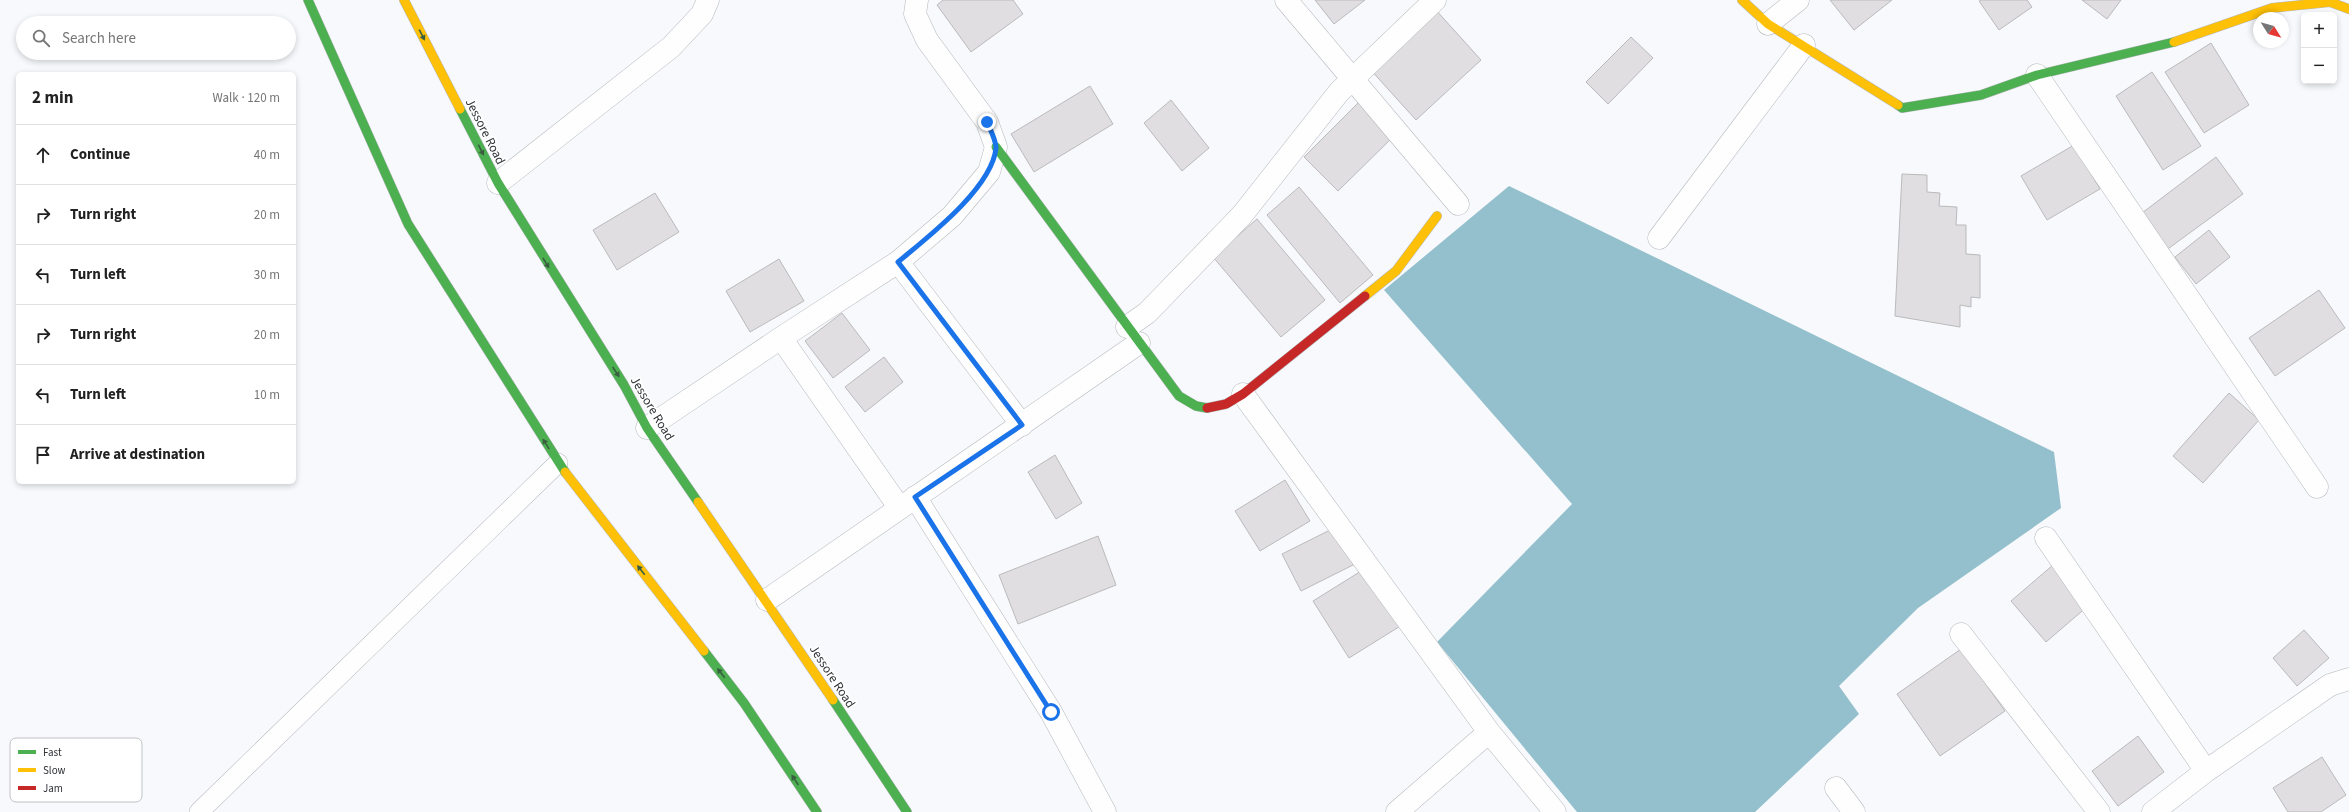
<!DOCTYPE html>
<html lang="en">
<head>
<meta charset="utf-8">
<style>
	:root { --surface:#fff; --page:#f2f2f2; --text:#222; --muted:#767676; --line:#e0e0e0 }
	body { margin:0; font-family:"Source Sans 3",sans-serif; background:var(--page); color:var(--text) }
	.controls { position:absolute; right:12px; top:12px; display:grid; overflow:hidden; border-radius:6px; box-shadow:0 2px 6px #0003 }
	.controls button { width:36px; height:36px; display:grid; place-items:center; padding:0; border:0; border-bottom:1px solid var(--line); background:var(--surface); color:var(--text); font:20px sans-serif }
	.compass { position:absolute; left:2253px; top:12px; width:36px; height:36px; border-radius:50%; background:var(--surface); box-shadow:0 2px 6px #0003; rotate:127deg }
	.stop { position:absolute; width:12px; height:12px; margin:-9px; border:3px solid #1a73e8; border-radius:50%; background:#fff }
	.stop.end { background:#1a73e8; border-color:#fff; box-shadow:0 1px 4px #0008 }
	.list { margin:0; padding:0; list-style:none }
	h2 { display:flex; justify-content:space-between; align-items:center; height:52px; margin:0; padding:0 16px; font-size:17px }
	h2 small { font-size:13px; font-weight:400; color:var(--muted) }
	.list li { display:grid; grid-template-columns:26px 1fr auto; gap:12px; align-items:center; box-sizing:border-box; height:60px; padding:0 16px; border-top:1px solid var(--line) }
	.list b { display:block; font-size:15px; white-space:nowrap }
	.list em { font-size:13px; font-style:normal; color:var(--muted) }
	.icon { flex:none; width:22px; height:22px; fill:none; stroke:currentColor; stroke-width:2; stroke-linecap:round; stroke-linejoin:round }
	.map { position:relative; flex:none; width:2349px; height:812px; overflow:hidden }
	.search { position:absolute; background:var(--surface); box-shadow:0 2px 6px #0003; left:16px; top:16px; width:280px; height:44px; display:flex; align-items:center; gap:10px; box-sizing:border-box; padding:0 14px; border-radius:22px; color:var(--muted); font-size:15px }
	.panel { position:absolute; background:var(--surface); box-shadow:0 2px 6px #0003; left:16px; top:72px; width:280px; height:412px; border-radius:6px }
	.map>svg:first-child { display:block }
</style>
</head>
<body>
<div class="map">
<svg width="2349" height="812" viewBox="0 0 2349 812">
	<rect width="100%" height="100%" fill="#f7f9fc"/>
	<path fill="#93c0cc" d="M1509,186L2054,452L2061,508L1918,608L1839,686L1859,714L1755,812H1577L1437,642L1572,504L1384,290Z"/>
	<path fill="#e0dee0" stroke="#bbbabb" d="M943,0H1013L1023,14L971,52L937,5Z
		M1315,0H1365L1334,24Z
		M1830,0H1892L1854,30Z
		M1981,0H2027L2032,7L1999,30L1979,1Z
		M2082,0H2121L2107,19Z
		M1435,9L1481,60L1416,120L1369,68Z
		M1631,37L1653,58L1608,104L1586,82Z
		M2211,43L2249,105L2204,133L2165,72Z
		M2152,72L2201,146L2163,170L2116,96Z
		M1090,86L1113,124L1034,172L1011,134Z
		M1171,100L1209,148L1182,171L1144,123Z
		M1361,100L1395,135L1338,191L1304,157Z
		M2074,145L2100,189L2047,220L2021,176Z
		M2216,157L2243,194L2165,251L2138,216Z
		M1902,174L1927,175V192L1940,193L1939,206L1957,207L1956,225H1966V254L1980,255V298L1971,297V307L1960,305V327L1895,316Z
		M1299,187L1373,275L1340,303L1267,215Z
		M655,193L679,232L617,270L593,230Z
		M1257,219L1325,300L1281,337L1213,257Z
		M2209,230L2230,257L2196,284L2175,257Z
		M779,259L804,301L750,332L726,291Z
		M2319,290L2345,328L2275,376L2249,338Z
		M842,313L870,350L833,378L805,341Z
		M884,357L903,382L865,412L845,387Z
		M2229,393L2259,420L2203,483L2173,456Z
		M1055,455L1082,503L1056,519L1028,472Z
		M1285,480L1310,521L1260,551L1235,511Z
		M1336,527L1355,564L1301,591L1282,554Z
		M1098,536L1116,585L1018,624L999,575Z
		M2053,565L2088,606L2046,642L2011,601Z
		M1366,568L1402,625L1349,658L1313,601Z
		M2304,630L2329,658L2297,686L2273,658Z
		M1961,649L2005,711L1940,756L1897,694Z
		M2138,736L2164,772L2118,806L2092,771Z
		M2322,757L2346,795L2321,812H2288L2273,788Z"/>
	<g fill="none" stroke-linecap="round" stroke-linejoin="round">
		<defs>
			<path id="lane" d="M199,812L558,463"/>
			<path id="street" d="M1286,0L1458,204
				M1768,24L1798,0
				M2037,75L2317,487
				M498,183L671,47L702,14L708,0
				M1659,238L1804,45
				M898,262L1022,425
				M1127,327L1147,313L1242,215L1339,92L1435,0
				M781,338L899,507
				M1243,394L1489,732L1555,812
				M647,428L781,338L898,262L952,216L989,172L996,147L987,122L927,40L915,14L917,0
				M915,497L1051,712L1105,812
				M2046,538L2206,771
				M767,600L1139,343
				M1961,634L2099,812
				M1836,788L1854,812
				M1397,812L1489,732
				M2153,812L2206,771L2330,685L2349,679"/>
			<path id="fast" d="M308,0L408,224L565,472
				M1898,105L1902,108L1981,95L2037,75L2174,42
				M460,109L498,183L624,385L647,428L698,502
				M996,147L1179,396L1196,406L1207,408
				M704,651L744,703L817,812
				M833,700L907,812"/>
			<path id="slow" d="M404,0L460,109
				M1742,0L1768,24L1898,105
				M2174,42L2272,8L2330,2L2349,9
				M1365,296L1396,271L1437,216
				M565,472L704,651
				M698,502L833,700"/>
			<path id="jam" d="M1207,408L1226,404L1243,394L1365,296"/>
		</defs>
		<use href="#lane" stroke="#b5b8bb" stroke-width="20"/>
		<use href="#street" stroke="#b5b8bb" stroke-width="23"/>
		<use href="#fast" stroke="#b5b8bb" stroke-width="10"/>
		<use href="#slow" stroke="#b5b8bb" stroke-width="10"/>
		<use href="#jam" stroke="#b5b8bb" stroke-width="10"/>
		<use href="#lane" stroke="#fefeff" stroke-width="19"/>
		<use href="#street" stroke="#fefeff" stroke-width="22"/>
		<use href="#fast" stroke="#4caf50" stroke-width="9"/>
		<use href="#slow" stroke="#ffc107" stroke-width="9"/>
		<use href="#jam" stroke="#c62828" stroke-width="9"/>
	</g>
	<defs><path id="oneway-solid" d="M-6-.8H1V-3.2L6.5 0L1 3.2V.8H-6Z"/></defs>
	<g fill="#3a5e40">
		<use href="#oneway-solid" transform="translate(422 35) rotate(63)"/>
		<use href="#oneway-solid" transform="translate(481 150) rotate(63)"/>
		<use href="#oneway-solid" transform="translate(546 263) rotate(59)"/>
		<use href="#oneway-solid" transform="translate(616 372) rotate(57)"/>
		<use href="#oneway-solid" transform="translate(546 444) rotate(-122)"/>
		<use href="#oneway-solid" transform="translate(641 570) rotate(-128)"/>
		<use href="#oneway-solid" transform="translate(721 673) rotate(-128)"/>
		<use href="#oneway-solid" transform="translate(795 780) rotate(-124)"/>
	</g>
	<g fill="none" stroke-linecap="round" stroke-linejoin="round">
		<path stroke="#1a73e8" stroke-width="5" d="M987,122C990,129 996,140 996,148C992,188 928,237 898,262L1022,425L915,497L1051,712"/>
	</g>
	<g text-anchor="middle" stroke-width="3.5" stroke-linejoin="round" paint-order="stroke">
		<g font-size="13" fill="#303337" stroke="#fff">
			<text transform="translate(486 131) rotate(63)" y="5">Jessore Road</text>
			<text transform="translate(653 408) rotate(59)" y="5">Jessore Road</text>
			<text transform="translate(833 676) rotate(57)" y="5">Jessore Road</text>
		</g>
	</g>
	<rect x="10" y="738" width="132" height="64" rx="6" fill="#fff" stroke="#c1c2c3" stroke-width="1"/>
	<rect x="18" y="750" width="18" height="4" fill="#4caf50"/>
	<rect x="18" y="768" width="18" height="4" fill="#ffc107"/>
	<rect x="18" y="786" width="18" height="4" fill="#c62828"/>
	<g font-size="11" fill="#303337">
		<text x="43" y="756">Fast</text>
		<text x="43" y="774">Slow</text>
		<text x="43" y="792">Jam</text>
	</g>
</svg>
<div class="controls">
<button>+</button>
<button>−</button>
</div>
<svg class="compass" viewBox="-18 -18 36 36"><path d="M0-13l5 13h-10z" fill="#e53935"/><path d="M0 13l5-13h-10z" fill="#767676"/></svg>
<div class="stop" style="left:1051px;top:712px"></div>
<div class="stop end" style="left:987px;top:122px"></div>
<div class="search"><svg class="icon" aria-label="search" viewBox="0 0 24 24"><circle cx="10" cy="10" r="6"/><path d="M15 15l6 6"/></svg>Search here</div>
<section class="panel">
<h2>2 min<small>Walk · 120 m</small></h2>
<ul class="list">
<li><svg class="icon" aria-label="ahead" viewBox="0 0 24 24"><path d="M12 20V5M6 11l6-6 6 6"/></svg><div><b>Continue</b></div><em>40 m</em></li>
<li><svg class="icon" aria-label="right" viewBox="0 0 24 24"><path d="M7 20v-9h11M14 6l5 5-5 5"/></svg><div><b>Turn right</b></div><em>20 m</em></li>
<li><svg class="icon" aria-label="left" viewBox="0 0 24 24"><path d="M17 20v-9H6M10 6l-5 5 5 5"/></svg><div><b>Turn left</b></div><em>30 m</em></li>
<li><svg class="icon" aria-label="right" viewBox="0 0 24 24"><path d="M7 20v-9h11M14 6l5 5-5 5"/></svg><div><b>Turn right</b></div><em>20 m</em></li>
<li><svg class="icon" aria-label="left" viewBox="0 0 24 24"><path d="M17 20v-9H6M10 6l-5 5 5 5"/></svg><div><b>Turn left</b></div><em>10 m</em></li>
<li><svg class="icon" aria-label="arrive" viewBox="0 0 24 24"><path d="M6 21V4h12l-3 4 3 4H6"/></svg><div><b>Arrive at destination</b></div></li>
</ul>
</section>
</div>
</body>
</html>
